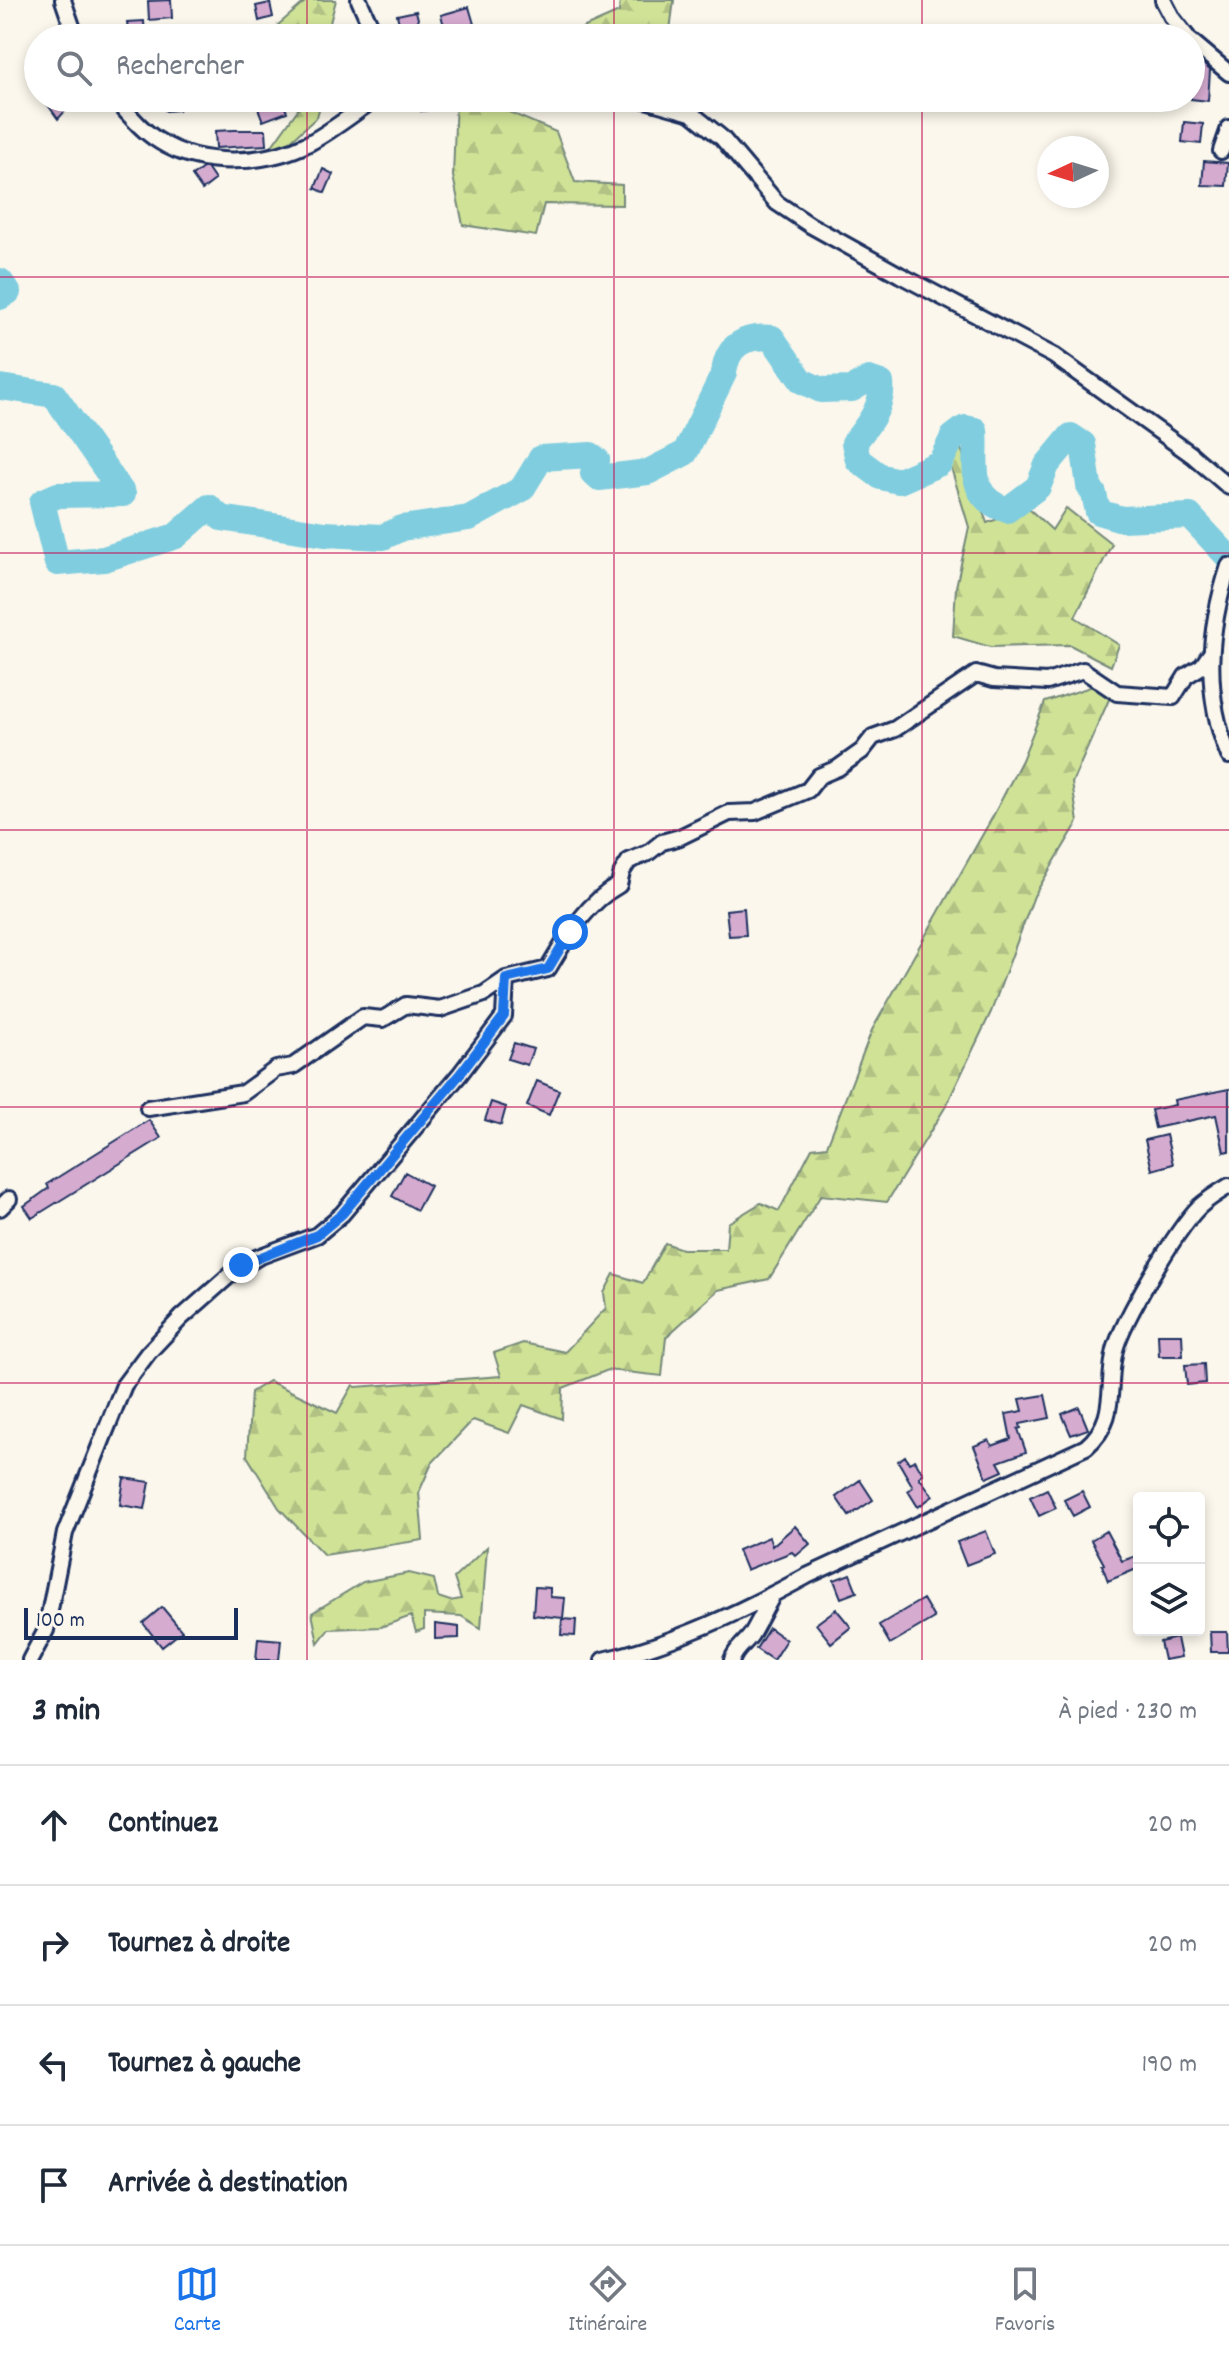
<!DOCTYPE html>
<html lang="fr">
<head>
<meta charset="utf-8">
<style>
	:root { --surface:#fff; --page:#f6f6f7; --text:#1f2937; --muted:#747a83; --line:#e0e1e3; --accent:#1a73e8 }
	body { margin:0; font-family:Dekko,sans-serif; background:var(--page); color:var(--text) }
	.controls { position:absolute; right:24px; bottom:24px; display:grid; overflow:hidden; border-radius:8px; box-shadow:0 4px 12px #0003 }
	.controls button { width:72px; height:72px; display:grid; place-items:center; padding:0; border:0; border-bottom:2px solid var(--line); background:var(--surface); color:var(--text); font:40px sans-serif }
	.compass { position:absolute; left:1037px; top:136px; width:72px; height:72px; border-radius:50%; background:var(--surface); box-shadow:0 4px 12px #0003; rotate:266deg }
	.scale { position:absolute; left:24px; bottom:20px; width:214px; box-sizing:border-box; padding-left:8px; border:4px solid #1b2f5e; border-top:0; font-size:22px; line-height:28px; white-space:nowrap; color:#1b2f5e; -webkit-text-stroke:6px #fbf7ec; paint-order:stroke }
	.stop { position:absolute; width:24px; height:24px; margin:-18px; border:6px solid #1a73e8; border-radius:50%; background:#fff }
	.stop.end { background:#1a73e8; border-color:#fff; box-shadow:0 2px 8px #0008 }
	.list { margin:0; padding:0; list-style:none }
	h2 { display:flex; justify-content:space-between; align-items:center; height:104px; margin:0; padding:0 32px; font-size:34px }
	h2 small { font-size:26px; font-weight:400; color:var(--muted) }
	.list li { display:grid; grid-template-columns:52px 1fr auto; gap:24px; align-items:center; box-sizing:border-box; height:120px; padding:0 32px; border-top:2px solid var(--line) }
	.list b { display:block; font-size:30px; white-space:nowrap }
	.list em { font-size:26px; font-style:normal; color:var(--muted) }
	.icon { flex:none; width:44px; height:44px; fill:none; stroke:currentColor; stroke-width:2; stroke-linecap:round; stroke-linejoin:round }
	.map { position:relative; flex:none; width:1229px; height:1660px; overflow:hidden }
	.search { position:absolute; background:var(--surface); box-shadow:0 4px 12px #0003; left:24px; right:24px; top:24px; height:88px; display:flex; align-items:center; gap:20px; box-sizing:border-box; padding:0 28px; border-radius:44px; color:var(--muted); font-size:30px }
	.sheet { height:584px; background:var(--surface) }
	nav { display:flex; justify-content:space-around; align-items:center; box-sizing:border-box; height:112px; border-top:2px solid var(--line); background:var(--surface); font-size:22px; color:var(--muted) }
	nav a { display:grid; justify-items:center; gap:4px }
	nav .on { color:var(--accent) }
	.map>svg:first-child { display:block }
</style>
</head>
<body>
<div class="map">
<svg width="1229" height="1660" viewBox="0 0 1229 1660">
	<defs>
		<pattern id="forest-firs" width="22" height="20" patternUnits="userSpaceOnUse" patternTransform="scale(2)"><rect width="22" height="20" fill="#cfe296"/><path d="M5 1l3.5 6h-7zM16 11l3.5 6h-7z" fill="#b1c284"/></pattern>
	</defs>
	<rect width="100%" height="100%" fill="#fbf7ec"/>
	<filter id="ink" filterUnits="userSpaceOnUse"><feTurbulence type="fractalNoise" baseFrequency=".0125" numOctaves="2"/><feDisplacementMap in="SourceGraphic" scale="16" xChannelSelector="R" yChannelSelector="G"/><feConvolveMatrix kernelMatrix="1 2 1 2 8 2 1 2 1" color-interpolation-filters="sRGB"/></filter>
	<g filter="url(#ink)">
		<path fill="url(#forest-firs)" stroke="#75887a" stroke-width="2" d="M307,0H336L326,38H289L278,25Z
			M620,0H674L669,38H573L571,33L619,12Z
			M306,98H322L317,117L286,145L269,150Z
			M456,98H476L556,132L575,182L622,185V205L544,204L536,236L463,225L453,176Z
			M958,440L987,523L1028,508L1052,530L1066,508L1112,544L1075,617L1119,645L1111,666L1070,645L990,647L953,636L956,587L969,527L949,461Z
			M1093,686L1111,695L1072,783L1078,822L1034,896L991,1012L946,1106L887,1202L821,1195L769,1279L718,1290L666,1337L662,1376L608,1370L563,1388L562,1419L523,1405L509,1433L473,1420L432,1463L419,1492L423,1540L324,1555L279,1508L247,1456L251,1392L269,1381L337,1413L353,1385L356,1387L501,1376L494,1353L523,1343L565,1352L606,1308L604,1293L614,1274L643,1283L665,1243L682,1249H726L728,1223L761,1203L779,1211L812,1148L827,1146L872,1030L992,818L1022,760L1045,702Z
			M487,1547L481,1628L461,1616L424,1614V1629L416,1632L411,1616L381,1627L329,1629L318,1643L312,1613L363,1582L409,1573L434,1579L438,1597L450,1601L461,1599L454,1578Z"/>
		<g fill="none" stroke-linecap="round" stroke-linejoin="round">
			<path stroke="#80cddf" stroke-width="26" d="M0,281L8,292L0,297
				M0,387L54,395L123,494L58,495L42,502L57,563L104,559L176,536L209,507L221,518L325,534L383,537L402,528L469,518L522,489L541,458L591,455L597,460L593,473L599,478L648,472L685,453L724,373C727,345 745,335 772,338L802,381L821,390L852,389L869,379L881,383C884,406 867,426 854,443L858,460L881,477L899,481L940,463L953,437L965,428L975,430C978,464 965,497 1007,510L1038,487L1047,465L1071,436L1083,444L1089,486L1094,494L1098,512L1122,519L1190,516L1229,558"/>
		</g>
		<path fill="#d5abd0" stroke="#1b2f5e" stroke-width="2" d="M171,0L172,18L149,20L148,1Z
			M270,3L273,17L259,21L256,6Z
			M469,7L474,24L446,33L441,15Z
			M416,11L420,27L401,31L397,15Z
			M144,21L145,36L129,38L127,22Z
			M1191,63L1203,64L1210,70L1208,101L1191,99Z
			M43,98H77L58,119Z
			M153,98H193L178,110L166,111Z
			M254,98H281L287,112L263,121Z
			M420,98H461V105L421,111Z
			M1184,122L1203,124L1201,144L1182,142Z
			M234,130H266L267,145L216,148L215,131Z
			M1204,161L1228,163L1226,186L1202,185Z
			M203,168H207L215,180L202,190L192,176Z
			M323,169L333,174L325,193L315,188Z
			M744,908L746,935L729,936L726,910Z
			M514,1043L533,1049L527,1065L508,1059Z
			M537,1081L559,1090L549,1115L527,1106Z
			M1229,1089V1151L1224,1152L1216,1115L1155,1128L1151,1110L1175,1105L1174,1100Z
			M491,1102L506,1107L501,1125L485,1120Z
			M149,1120L161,1138L32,1218L24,1206L49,1188L47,1184Z
			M1166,1135L1173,1164L1152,1170L1145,1140Z
			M405,1172L430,1186L417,1210L392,1196Z
			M1158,1334H1182L1183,1356H1159Z
			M1204,1364L1205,1383L1187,1385L1185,1365Z
			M1045,1395L1050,1418L1020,1424L1021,1428L1018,1429L1026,1452L998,1462L1003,1471L987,1478L974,1446L989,1440L992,1446L1011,1439L1006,1414L1023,1411L1020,1399Z
			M1079,1407L1088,1429L1071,1435L1062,1414Z
			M905,1456L909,1463L915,1460L923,1474L919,1477L933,1496L918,1507L908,1491L913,1487L898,1461Z
			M124,1478L150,1482L145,1509L120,1505Z
			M860,1480L873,1500L849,1516L836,1497Z
			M1047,1489L1056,1508L1039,1516L1030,1497Z
			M1082,1491L1090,1507L1073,1516L1064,1500Z
			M795,1526L810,1544L796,1556L792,1552L746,1570L738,1550L769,1537L772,1546Z
			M986,1531L995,1554L966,1565L957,1542Z
			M1106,1531L1122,1561L1139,1555V1568L1108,1581L1102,1565L1104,1564L1091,1540Z
			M850,1574L857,1592L841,1598L834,1580Z
			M535,1587L550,1588V1597L565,1598L563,1618L533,1615Z
			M923,1599L934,1618L890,1644L879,1625Z
			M162,1607L182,1631L162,1647L143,1623Z
			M836,1609L851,1627L831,1643L816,1624Z
			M562,1619L576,1620L575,1636L561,1635Z
			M435,1624L459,1627V1638L435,1639Z
			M769,1628L786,1640L773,1660L756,1649Z
			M1210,1632H1227L1228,1652H1211Z
			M258,1638L281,1640L279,1660H256Z
			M1177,1638L1181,1657L1164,1660L1160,1642Z"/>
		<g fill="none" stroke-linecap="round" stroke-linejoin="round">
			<defs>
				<path id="street" d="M63,0L76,38
					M359,0L376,38
					M1163,0L1173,19L1188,38
					M1191,41L1229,73
					M114,98C128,113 141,130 159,141C201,168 265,165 309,143C332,131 354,113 376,98
					M638,98L691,113L722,138L777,203L810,225L900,275L1054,356L1192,455L1229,487
					M1221,151L1229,128
					M1229,566C1208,630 1203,693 1229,756
					M148,1108L243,1093L276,1069L293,1066L363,1017L383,1019L406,1005L440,1009L484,994L506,979L548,969C567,937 586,903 619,885L622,872L629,861L648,853L662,842L680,837L729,813L755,812L808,790L819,776L838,768L862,751L873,737L895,729L976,674L994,679L1047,682L1083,670L1117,693L1173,697L1186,676L1202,666L1211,653
					M0,1208L9,1199
					M30,1660L46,1630L65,1533L124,1385L148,1353L181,1318L232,1273L258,1257L317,1235L342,1214L460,1074L504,1016L506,979
					M603,1660C674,1644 743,1611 807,1576L1086,1447C1119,1419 1106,1387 1115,1350C1123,1320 1176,1230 1199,1207C1208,1199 1219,1192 1229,1186
					M732,1660C736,1648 745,1644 751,1635C759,1622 765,1608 773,1595"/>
			</defs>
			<use href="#street" stroke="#1b2f5e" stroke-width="20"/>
			<use href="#street" stroke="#fbf7ec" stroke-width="14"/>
		</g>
	</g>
	<g fill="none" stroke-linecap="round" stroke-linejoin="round" filter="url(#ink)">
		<path stroke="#1a73e8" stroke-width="10" d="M241,1265L317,1235L342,1214L460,1074L504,1016L506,979L548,969L570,932"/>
	</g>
	<path fill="none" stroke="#c2185b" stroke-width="2" stroke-opacity="0.55" d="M307,0V38M614,0V38M922,0V38M307,98V1660M614,98V1660M922,98V1660M0,277H1229M0,553H1229M0,830H1229M0,1107H1229M0,1383H1229"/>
</svg>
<div class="controls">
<button><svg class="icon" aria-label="locate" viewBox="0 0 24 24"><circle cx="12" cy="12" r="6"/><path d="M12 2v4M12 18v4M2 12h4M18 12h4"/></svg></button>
<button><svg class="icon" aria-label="layers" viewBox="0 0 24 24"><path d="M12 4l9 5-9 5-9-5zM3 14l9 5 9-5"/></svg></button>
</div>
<svg class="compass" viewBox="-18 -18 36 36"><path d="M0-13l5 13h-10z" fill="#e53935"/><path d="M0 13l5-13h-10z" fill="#747a83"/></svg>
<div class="scale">100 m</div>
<div class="stop" style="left:570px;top:932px"></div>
<div class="stop end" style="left:241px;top:1265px"></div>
<div class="search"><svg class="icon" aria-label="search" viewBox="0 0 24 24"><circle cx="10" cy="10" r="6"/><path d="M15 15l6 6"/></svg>Rechercher</div>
</div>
<section class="sheet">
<h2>3 min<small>À pied · 230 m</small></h2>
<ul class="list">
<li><svg class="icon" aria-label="ahead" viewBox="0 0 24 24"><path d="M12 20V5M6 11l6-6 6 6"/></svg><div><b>Continuez</b></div><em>20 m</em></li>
<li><svg class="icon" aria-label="right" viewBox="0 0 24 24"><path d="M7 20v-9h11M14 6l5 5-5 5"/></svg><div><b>Tournez à droite</b></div><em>20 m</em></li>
<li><svg class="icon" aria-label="left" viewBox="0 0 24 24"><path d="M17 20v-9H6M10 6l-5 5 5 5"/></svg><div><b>Tournez à gauche</b></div><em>190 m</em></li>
<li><svg class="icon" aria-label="arrive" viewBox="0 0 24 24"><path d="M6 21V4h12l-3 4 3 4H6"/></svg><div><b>Arrivée à destination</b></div></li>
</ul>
</section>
<nav>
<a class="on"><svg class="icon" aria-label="map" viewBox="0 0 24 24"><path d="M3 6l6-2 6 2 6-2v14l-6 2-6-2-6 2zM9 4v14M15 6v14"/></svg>Carte</a>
<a><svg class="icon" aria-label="directions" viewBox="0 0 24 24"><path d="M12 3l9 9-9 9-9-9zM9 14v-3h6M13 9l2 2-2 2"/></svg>Itinéraire</a>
<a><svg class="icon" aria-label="saved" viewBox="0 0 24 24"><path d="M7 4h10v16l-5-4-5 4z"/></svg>Favoris</a>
</nav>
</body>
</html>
